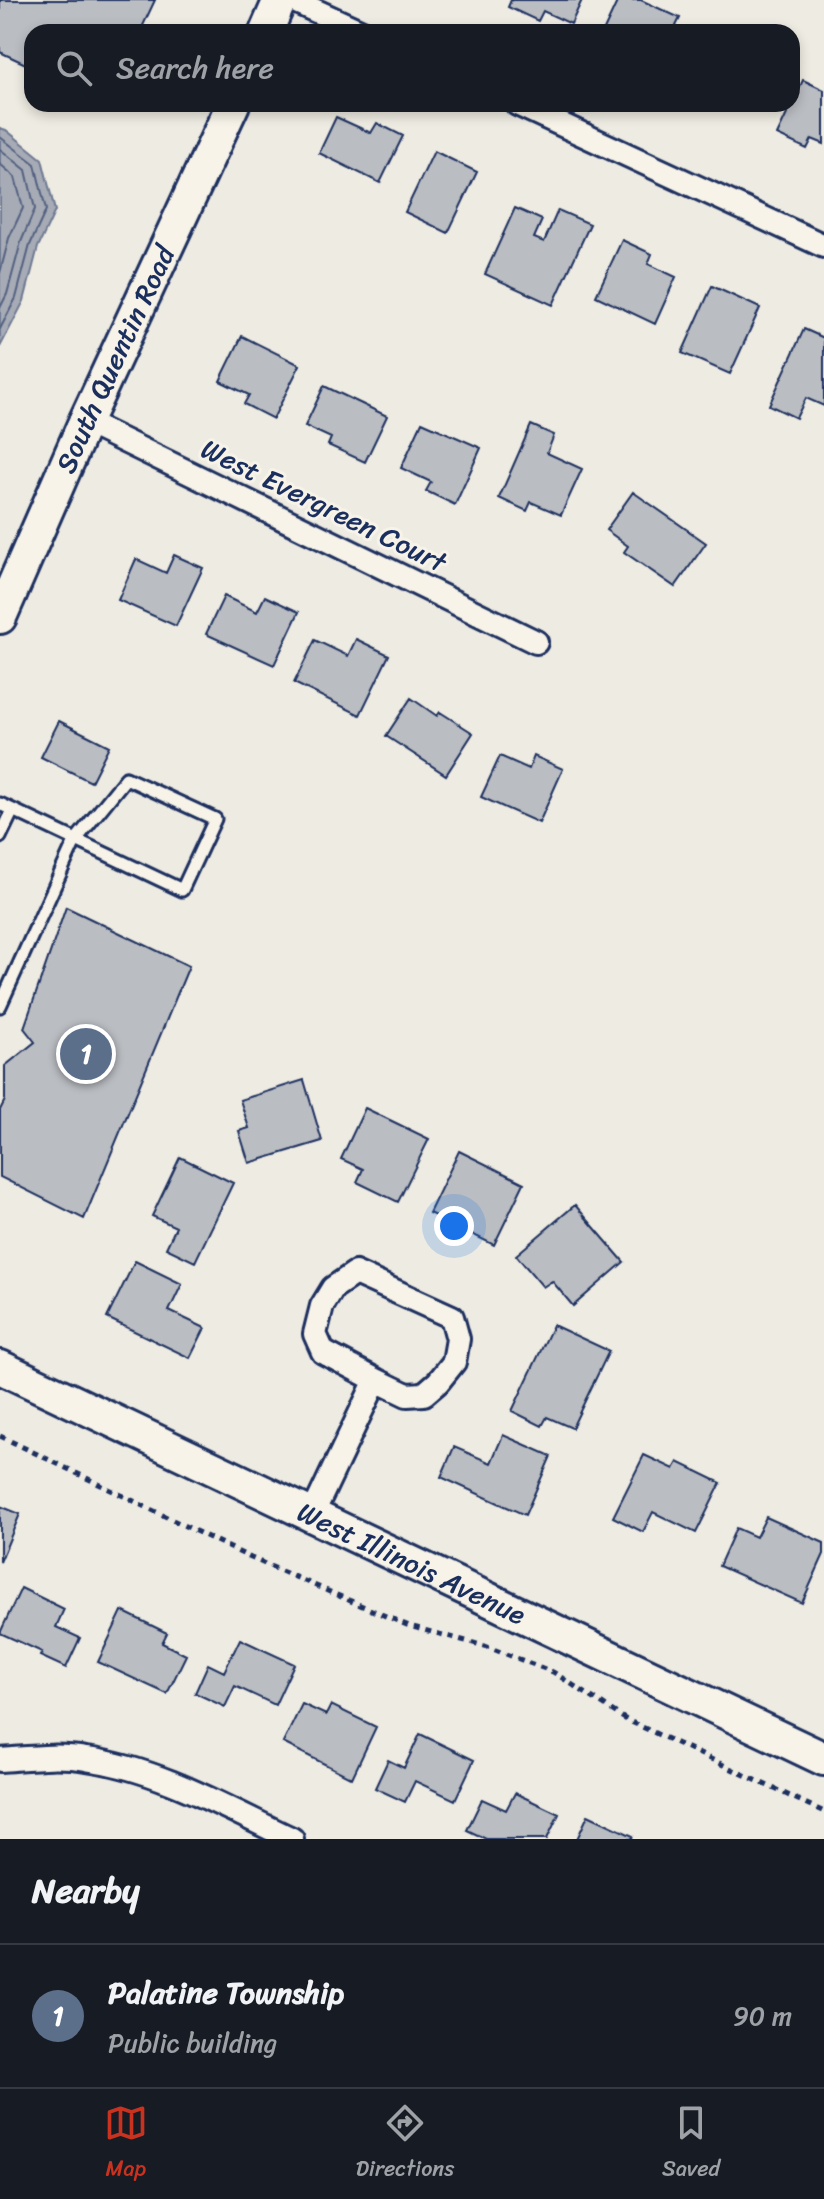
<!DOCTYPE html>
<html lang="en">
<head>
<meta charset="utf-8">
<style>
	:root { --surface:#171b24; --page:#20242c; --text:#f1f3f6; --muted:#9ea1a6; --line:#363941; --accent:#c8321e }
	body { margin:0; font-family:Sriracha,sans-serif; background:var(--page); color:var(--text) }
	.you { position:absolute; left:454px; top:1226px; width:28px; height:28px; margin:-20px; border:6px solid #fff; border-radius:50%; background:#1a73e8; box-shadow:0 0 0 12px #1a73e833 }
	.badge { display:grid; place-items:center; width:52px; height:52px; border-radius:50%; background:var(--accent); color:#fff; font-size:26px; font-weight:700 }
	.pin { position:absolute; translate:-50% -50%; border:4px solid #fff; box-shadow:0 2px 8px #0006 }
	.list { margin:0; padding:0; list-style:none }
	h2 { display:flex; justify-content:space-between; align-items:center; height:104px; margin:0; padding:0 32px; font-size:34px }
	h2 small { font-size:26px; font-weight:400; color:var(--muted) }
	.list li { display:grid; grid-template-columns:52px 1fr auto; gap:24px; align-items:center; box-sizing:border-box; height:144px; padding:0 32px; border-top:2px solid var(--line) }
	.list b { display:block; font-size:30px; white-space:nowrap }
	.list p { margin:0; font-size:26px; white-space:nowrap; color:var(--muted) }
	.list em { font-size:26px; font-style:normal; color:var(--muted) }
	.icon { flex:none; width:44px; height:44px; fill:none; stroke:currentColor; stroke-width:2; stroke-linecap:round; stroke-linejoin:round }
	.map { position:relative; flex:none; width:824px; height:1839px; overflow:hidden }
	.search { position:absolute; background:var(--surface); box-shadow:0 4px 12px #0003; left:24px; right:24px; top:24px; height:88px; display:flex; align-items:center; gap:20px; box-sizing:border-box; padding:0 28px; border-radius:24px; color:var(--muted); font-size:30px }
	.sheet { height:248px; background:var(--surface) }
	nav { display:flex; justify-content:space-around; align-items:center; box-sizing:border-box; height:112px; border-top:2px solid var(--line); background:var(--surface); font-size:22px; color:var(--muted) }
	nav a { display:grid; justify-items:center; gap:4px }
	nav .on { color:var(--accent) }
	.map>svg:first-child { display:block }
</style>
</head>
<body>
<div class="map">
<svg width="824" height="1839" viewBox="0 0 824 1839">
	<rect width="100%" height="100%" fill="#eeebe2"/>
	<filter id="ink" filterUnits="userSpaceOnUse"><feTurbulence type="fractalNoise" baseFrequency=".0125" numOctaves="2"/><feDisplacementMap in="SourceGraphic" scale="16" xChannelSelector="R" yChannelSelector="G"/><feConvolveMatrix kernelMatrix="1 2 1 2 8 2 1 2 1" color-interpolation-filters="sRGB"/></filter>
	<g filter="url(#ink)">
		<path fill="#a6abb5" stroke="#6e7992" stroke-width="2" d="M0,128L6,130L42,159L55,211L38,247L24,301L0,347Z"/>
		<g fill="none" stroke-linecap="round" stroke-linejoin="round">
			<path stroke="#536181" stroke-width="2" d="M0,137L35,164L46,210L30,245L16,298L0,329
				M0,149L26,170L35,209L21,242L7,294L0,308
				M0,164L15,177L23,208L9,238L0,273"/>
		</g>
		<path fill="#babdc2" stroke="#1b2f5e" stroke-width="2" d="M0,0H155L140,32H32V67L0,52Z
			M511,0H582L571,24L543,11L538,21L508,7Z
			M618,0H641L680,18L673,32H603Z
			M803,80L824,90V144L812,139L807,149L777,135Z
			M336,117L371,133L377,123L403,136L380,183L319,153Z
			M434,151L477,172L448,233L405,212Z
			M515,208L542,220L534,238L544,242L558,210L590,224L553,305L485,274Z
			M622,240L652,254L648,264L676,277L655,324L596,296Z
			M712,286L760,308L730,374L682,353Z
			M804,329L824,338V406L806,398L796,418L769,405Z
			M242,336L300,365L273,419L244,404L249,395L220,381Z
			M324,386L387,416L365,462L328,445L331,438L305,426Z
			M422,422L481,448L455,505L426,491L431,482L401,468Z
			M531,425L554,435L547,453L582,469L561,515L531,502L527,511L499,498Z
			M633,492L706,543L675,587L624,552L628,546L606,530Z
			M174,555L203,568L176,626L118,600L136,559L166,573Z
			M224,596L257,612L265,596L299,612L274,665L206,634Z
			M356,639L389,655L360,715L294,683L315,640L348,656Z
			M411,698L437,716L440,712L473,733L446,775L386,736Z
			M59,721L109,746L91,782L41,757Z
			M500,756L529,769L534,756L563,769L539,823L481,797Z
			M66,907L189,966L84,1219L0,1177V1110L5,1100V1066L35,1042L24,1028Z
			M304,1080L322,1141L249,1163L239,1131L249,1128L240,1100Z
			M365,1108L429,1139L398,1202L357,1182L363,1169L341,1159Z
			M459,1151L524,1183L494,1245L429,1213Z
			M180,1157L233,1183L195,1262L166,1248L176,1227L152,1216Z
			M575,1205L624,1262L573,1306L552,1281L543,1287L516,1255Z
			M135,1261L182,1284L169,1311L205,1328L190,1358L107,1318Z
			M553,1325L609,1351L572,1428L547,1417L542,1426L512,1411Z
			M503,1435L551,1456L525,1515L441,1477L454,1447L491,1463Z
			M644,1455L674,1469L678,1462L721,1483L696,1533L653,1512L643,1532L613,1517Z
			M0,1506L20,1514L0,1562Z
			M766,1517L824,1543V1554L802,1603L719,1566L736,1528L756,1537Z
			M21,1588L64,1609L56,1627L80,1638L66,1668L40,1656L42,1652L0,1633Z
			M122,1611L167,1633L162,1643L186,1655L167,1694L98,1662Z
			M240,1639L294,1664L275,1705L235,1686L225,1707L195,1693L208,1664L224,1672Z
			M302,1704L326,1715L331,1705L376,1727L352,1778L283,1743Z
			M420,1734L474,1760L455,1800L415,1781L405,1802L375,1788L388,1760L404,1768Z
			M515,1793L559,1814L547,1839H486L467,1830L482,1799L506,1810Z
			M588,1815L633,1836L632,1839H577Z"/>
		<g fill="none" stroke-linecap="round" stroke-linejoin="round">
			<defs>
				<path id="lane" d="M0,804L182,890L215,819L126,778L75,841L0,1006
					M0,837L13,810"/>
				<path id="street" d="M292,0L362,32
					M517,104L824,246
					M85,422L536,642
					M312,1515L376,1380L323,1352L315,1334L322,1306L333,1288L355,1273L452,1317L458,1339L454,1362L438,1382L424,1394L407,1395L376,1380
					M0,1760C29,1758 58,1754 86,1759C160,1769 226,1808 292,1839"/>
				<g id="secondary">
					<path d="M266,32L280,0"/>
					<path id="s1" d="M0,617L85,422L233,104"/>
					<path id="s2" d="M0,1367L824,1759"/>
				</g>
			</defs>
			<use href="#lane" stroke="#1b2f5e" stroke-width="17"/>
			<use href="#street" stroke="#1b2f5e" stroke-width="28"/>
			<use href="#secondary" stroke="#1b2f5e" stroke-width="38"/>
			<path stroke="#1b2f5e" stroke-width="5" stroke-dasharray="6 6" stroke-linecap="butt" d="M0,1436L251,1558L409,1626L485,1646L553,1672L625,1719L824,1812"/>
			<use href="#lane" stroke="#f7f3e8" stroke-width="11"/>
			<use href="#street" stroke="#f7f3e8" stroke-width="22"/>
			<use href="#secondary" stroke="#f7f3e8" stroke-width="32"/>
		</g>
	</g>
	<g text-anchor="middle" stroke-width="6" stroke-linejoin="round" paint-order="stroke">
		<g font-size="28" fill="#1b2f5e" stroke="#f7f3e8">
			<text dy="10" stroke="none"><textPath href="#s1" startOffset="282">South Quentin Road</textPath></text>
			<text transform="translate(324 505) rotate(26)" y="10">West Evergreen Court</text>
			<text dy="10" stroke="none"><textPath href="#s2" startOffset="456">West Illinois Avenue</textPath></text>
		</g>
	</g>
</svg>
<div class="you"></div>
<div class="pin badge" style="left:86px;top:1054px;background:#5c6f8a">1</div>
<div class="search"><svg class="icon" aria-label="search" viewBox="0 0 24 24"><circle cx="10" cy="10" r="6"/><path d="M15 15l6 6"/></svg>Search here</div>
</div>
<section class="sheet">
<h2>Nearby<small></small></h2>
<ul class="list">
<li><span class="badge" style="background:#5c6f8a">1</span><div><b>Palatine Township</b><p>Public building</p></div><em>90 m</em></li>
</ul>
</section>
<nav>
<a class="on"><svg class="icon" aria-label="map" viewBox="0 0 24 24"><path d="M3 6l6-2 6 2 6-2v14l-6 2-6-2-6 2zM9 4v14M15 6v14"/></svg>Map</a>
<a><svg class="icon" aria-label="directions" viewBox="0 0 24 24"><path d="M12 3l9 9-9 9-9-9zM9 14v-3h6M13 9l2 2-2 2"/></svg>Directions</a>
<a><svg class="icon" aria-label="saved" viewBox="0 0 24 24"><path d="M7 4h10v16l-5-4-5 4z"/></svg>Saved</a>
</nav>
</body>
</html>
